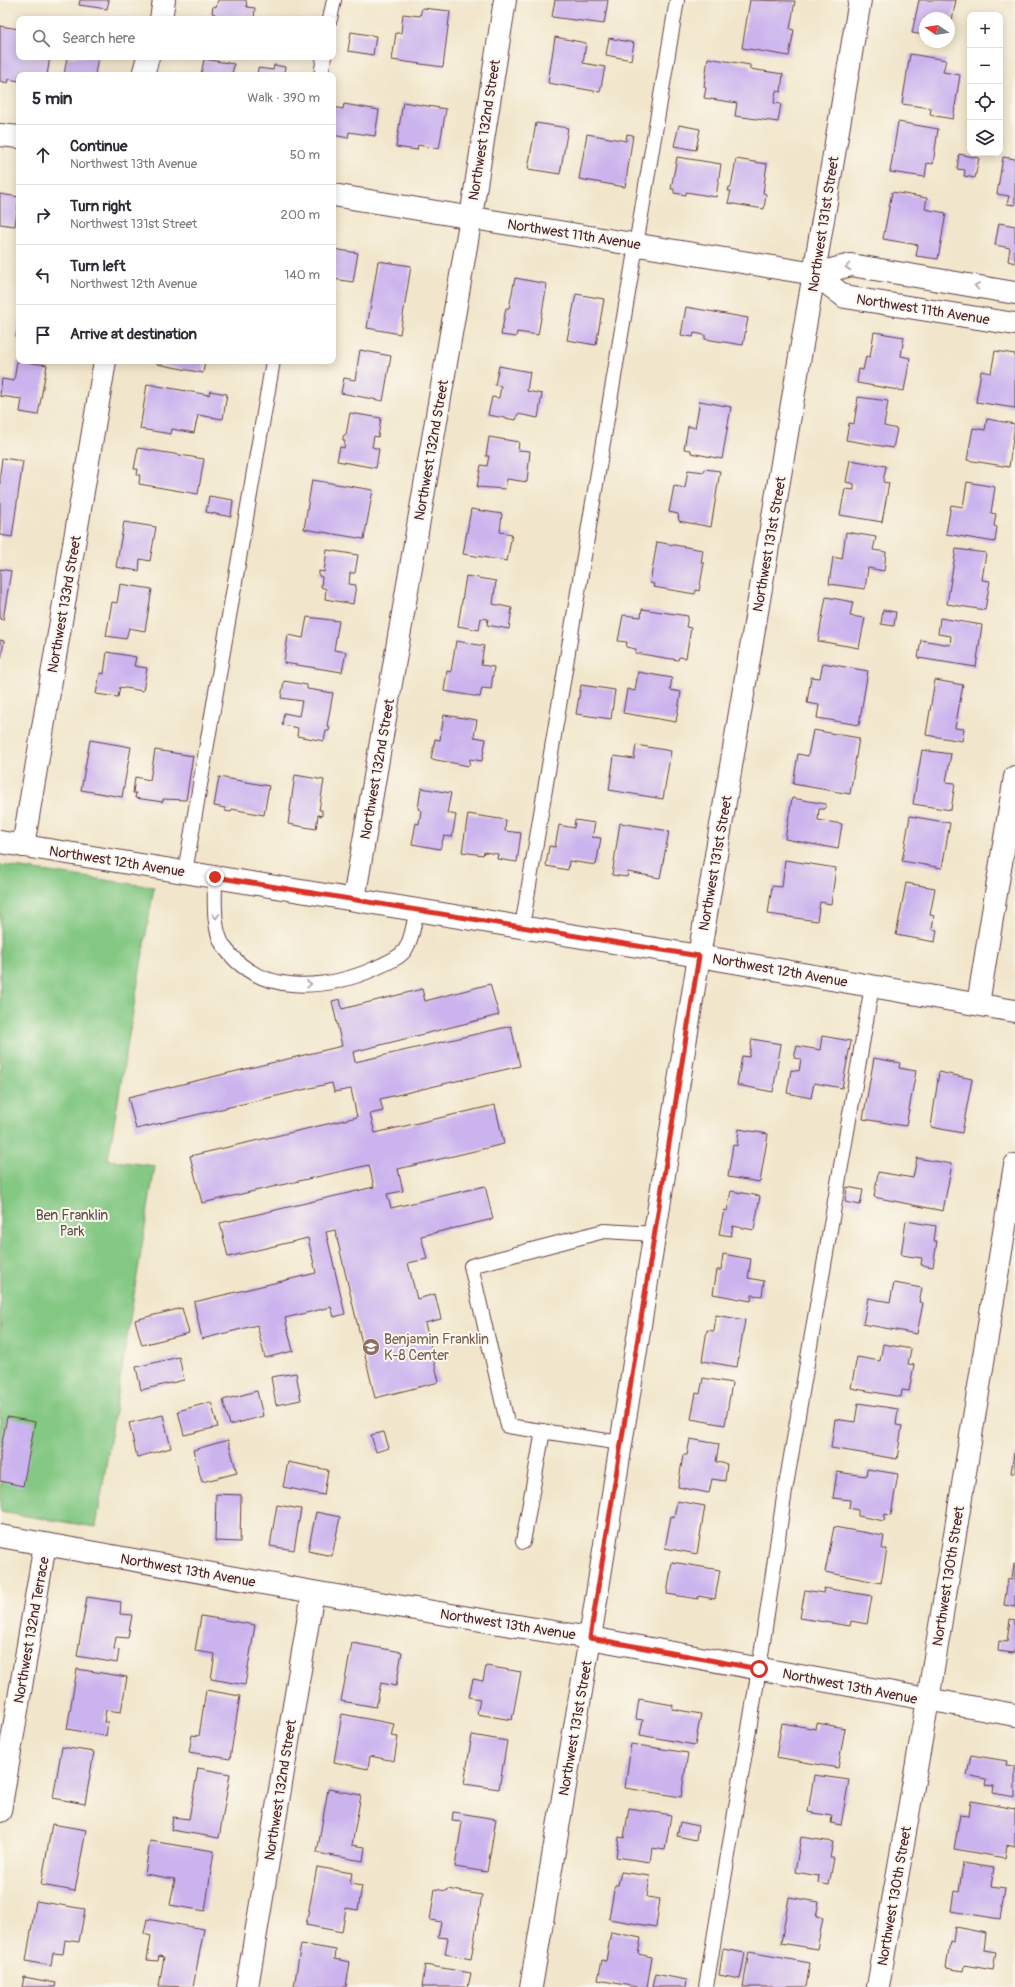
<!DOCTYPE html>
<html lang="en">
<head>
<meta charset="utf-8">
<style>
	:root { --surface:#fff; --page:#f7f7f7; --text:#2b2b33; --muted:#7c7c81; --line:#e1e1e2 }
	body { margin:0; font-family:Pangolin,sans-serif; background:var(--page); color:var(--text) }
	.controls { position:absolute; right:12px; top:12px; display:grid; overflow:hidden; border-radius:8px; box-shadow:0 2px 10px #0003 }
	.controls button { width:36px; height:36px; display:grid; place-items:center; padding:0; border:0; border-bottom:1px solid var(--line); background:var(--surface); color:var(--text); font:20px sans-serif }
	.compass { position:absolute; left:919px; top:12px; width:36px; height:36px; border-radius:50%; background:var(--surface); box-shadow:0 2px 10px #0003; rotate:282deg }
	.stop { position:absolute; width:12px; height:12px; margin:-9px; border:3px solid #d93025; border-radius:50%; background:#fff }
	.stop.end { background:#d93025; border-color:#fff; box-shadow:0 1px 4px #0008 }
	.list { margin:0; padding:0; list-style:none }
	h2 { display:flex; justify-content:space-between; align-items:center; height:52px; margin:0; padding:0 16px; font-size:17px }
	h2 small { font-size:13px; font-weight:400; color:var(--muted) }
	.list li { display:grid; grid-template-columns:26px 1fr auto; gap:12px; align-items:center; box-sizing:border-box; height:60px; padding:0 16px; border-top:1px solid var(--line) }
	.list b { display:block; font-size:15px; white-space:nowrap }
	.list p { margin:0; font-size:13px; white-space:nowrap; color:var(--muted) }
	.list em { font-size:13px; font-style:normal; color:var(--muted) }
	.icon { flex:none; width:22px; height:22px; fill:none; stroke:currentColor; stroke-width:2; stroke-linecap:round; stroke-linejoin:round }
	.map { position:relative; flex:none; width:1015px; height:1987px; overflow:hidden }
	.search { position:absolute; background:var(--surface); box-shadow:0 2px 10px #0003; left:16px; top:16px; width:320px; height:44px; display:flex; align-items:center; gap:10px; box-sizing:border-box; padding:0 14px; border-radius:8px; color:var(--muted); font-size:15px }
	.panel { position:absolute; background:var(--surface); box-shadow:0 2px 10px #0003; left:16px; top:72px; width:320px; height:292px; border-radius:8px }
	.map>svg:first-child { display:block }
</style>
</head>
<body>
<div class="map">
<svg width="1015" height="1987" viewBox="0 0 1015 1987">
	<rect width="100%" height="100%" fill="#fbf7ec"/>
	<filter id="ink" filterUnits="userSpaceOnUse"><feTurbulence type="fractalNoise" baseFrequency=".025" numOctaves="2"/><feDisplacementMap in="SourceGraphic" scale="8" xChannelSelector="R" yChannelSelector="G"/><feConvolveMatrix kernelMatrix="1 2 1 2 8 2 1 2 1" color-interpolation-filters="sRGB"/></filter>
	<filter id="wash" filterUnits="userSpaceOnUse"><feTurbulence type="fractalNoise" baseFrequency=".012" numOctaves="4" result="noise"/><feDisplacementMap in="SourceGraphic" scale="16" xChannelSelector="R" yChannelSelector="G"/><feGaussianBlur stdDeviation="0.9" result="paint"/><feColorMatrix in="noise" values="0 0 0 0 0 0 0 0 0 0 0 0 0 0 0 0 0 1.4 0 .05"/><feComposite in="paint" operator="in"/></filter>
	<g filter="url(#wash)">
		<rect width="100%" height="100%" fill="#f1e6cb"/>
		<path fill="#83c883" stroke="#667457" d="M0,865L154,887L108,1160L155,1166L96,1527L0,1512Z"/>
		<g id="blocks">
			<path fill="#cbb3ee" d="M80,0H109L107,9L79,5Z
				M218,0H246L247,7L255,8L254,19H215V14L212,13L213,6L216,7Z
				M555,0H608L604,24L552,17Z
				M750,0L795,1L790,29L794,30L789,56L742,48Z
				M919,0H956L950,30L949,18H925V35L912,33Z
				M422,8L450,11L443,67L392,60L396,33H401L403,14L420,16Z
				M0,26L19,29V57H50L47,75H19V81L9,79L8,83L0,81Z
				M351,32L376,36L373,55L348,51Z
				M555,37L586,43L583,63L605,67L600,92L548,83Z
				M609,38L634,43L631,60L606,55Z
				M910,54L946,60L943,72L960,75L953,119L930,115L931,108L902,104Z
				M67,57H98L95,75H64Z
				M708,58L750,65V69L783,74L781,92L776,91L774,103L781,104L778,122L735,116L737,103L704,98L706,88L704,87Z
				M204,59L234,64L232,75H201Z
				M274,65L285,67L284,72L295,75H257L258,68L273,70Z
				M403,102L446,109L439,149L418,145L417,150L396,147Z
				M344,104L379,110L375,136L349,132L348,138L333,135V107L343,109Z
				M898,122L938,129L933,164L927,163L925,177L890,172Z
				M536,123L568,128L560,174L528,169Z
				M679,125L700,129L696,150L674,146Z
				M587,134L626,141L627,134L633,135L625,187L579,179Z
				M959,154L979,158L975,178L964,176L965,170L957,169Z
				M677,157L721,164L716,197L686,192V195L674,193V189H671Z
				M1003,157L1015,159V205L1007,204L1009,196L997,194Z
				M736,159L767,164L763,193L766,194L764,209L728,203L731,191H728L729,187H731Z
				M892,192L927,198L925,209L946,213L938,259L916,256L918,245L883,239Z
				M0,194L19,197L15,226L0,224Z
				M999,223L1015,226V263L1008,261L1010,248L995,245Z
				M333,249L358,253L353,282L333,279Z
				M378,261L411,266L400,334L367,328Z
				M515,278L547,284L538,335L517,332L516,337L501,335L506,308H509Z
				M576,294L604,299L596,345L567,340Z
				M686,307L748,318L743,345L705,339V335L694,333L693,337L681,335Z
				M18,326H19V339L16,338Z
				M874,332L904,337L901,356L910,358L904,391L857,383L859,369L863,370L866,356L870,357Z
				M360,350L391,356L383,401L341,393L344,378L355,380Z
				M995,351L1015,354V408L976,402L981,371L991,373Z
				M17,361L47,365L38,415L20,412L22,399L0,396L2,379L14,381Z
				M157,361H205L203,373L157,364Z
				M499,366L530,372L527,391L542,394L538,418L518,414L516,420L488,415L492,397L499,398L501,386L495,385Z
				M147,384L209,395L210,391L227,394L223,419L198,415L194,433L172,429L171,434L140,429Z
				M858,397L888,401L884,426L897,429L893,448L846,440L849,423L854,424Z
				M700,401L731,407L722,459L691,453V450L684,449L688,426L695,428Z
				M350,413L381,418L378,437L374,436L372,447L379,449L376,468L337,461L340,447L344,448L345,441L343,440V437L344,435H346Z
				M987,419L1015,424L1009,467L967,460L973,428L985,430Z
				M489,437L519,442L518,450L530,451L527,482L507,479L505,489L477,487L481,465L487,466L489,456H486Z
				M138,448L204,459L198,494L139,484L140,475H137L138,469H134Z
				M2,458L23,461L12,537L0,535V474Z
				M850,460L886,466L883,482L889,483L882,522L840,515L845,489L854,490V484L846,482Z
				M705,469L720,471L711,527L679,521L678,514L669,512L674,486L685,488L688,470L704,472Z
				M312,480L373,490L364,539L304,529Z
				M967,482L995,487L991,513L996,514L994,526L997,527L995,542L946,534L951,505L963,507Z
				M209,496L233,500L231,517L206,512Z
				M471,509L502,514L500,532L512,534L507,561L463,554Z
				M124,522L156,527L150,561L140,559L139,571L116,567Z
				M846,532L876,537L873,550L886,552L884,571L868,568L865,589L829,584L833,557L842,559Z
				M657,542L703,550L701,563H704L699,591L696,590L695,594L653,587L654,584L650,583Z
				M956,549L986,553L982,580L990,581L985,610L947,604Z
				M327,550L358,555L355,573H350L349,584L356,585L353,604L325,599L326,589L321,587L322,577L319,576V571L324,572Z
				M0,569L11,571L3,620L0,619Z
				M466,576L496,581L493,604L512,608L509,629L487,625L488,619L481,618L479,630L458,626Z
				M120,584L152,589L145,631L129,628L126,639L106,636L112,602L117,603Z
				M826,597L853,602L850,616L865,618L859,648L818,641Z
				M642,609L688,616L686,627L691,628L686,658L679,657L678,660L635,653L636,649L626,647L627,642L618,641L623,615L641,617Z
				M883,610L896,612L894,626L881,624Z
				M307,617L339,621L334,650L346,652L342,672L284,663L288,635L303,638Z
				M940,618L982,625L976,667L918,658L921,640L950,645L951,636L938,634Z
				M0,640L4,641L1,659H0Z
				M456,641L484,646L481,665L494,667L491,689L482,688L480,697L444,691L447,671L451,672Z
				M107,652L136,657L134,666L147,668L143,691L120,687L118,697L96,694L100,673L104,674Z
				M823,663L868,671L859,725L817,718L819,705L807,703L811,677L820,678Z
				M638,672L672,678L670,690L681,692L676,722L623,713L627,689L635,691Z
				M935,680L963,685L955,728L964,729L962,741L926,735Z
				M284,681L307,685V689L333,693L327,726L330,727L329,731H326L324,741L297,736L298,728L282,725L284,713L299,716L302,701L281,698Z
				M581,685L615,690L611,719L576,714Z
				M444,715L477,720L474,737L486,739L482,761L470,759L469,766L431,759L435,739L440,740Z
				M813,730L859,738L850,794L793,784L798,754L808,756Z
				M90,740L131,747L122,797L81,790Z
				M636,745L671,751L663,799L609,790L614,756L634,759Z
				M155,750L193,756L186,800L163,799V802L135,798L136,793H133L135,777L150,780Z
				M922,750L951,754L946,782L955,783L951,810L913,804Z
				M295,775L324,780L319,810H322V816L318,815L316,829L288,824Z
				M219,777L269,786L264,815L232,809L231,812L225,811V808L214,806Z
				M421,788L451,793L447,813L456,815L452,837L444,836L440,849L412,844L416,823L419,824L421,810L418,809Z
				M792,798L826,804L825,809H819L818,820L842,824L838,849L785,839Z
				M468,814L506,820L505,831L521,833L517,862L497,859L498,854L484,852L483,855L462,852Z
				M910,816L950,823L942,868L902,861Z
				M575,820L595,823L592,837L601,838L596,865L569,861L568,870L546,866L549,846L555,847L559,825L574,828Z
				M620,823L669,831L660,878L628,872L627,877L612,875Z
				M785,860L836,868L831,904L820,902L817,921L768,914L772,886L782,887Z
				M906,883L935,888L930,915L934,916L932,929L937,930L935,942L896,935Z
				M490,984L499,1015L353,1052L355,1062L511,1026L520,1066L380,1099L383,1111L370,1114L375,1133L495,1105L504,1144L398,1169L403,1191L387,1194L391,1208L485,1186L493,1219L421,1236L427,1259L408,1263L417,1299L435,1294L441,1319L425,1323L439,1382L375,1398L335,1230L326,1232L345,1314L334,1317L331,1307L285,1318L293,1351L265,1358L257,1325L202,1339L194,1302L316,1273L308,1238L228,1257L220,1223L374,1187L369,1165L202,1203L190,1156L357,1117L351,1089L334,1092L332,1083L136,1129L128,1097L342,1046L332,1001L340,999L342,1009L422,989L425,1001Z
				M822,1036L851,1041L842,1088L814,1083L811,1098L787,1093L791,1070L799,1071L801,1059L794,1058L797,1046L820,1050Z
				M752,1039L781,1044L773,1092L737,1085L742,1056L749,1057Z
				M874,1058L900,1063L899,1068L916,1071L906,1126L863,1119Z
				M939,1072L972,1079L962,1133L931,1127Z
				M739,1129L768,1134L760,1182L728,1177L733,1145L737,1146Z
				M917,1158L952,1164L943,1211L874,1197L878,1172L913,1178Z
				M847,1187L863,1190L860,1205L845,1202Z
				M731,1191L760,1196L754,1230L733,1226L731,1236L719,1234L724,1210L727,1211Z
				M906,1221L936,1226L934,1241H937L933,1267L921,1265L922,1258L901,1255Z
				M723,1254L751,1259L748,1278L764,1281L762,1296L752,1295L751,1301L713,1294L717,1270H721Z
				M894,1283L922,1288L919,1302L923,1303L917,1334L863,1324L868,1298L890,1302Z
				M182,1308L189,1333L142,1345L135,1320Z
				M716,1315L745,1320L737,1367L702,1361L707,1330L714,1331Z
				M883,1344L911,1349L908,1364L914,1365L909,1391L902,1390L901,1397L851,1388L857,1357L880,1361Z
				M179,1357L184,1380L141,1390L136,1367Z
				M296,1373L301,1400L276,1405L271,1377Z
				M703,1378L732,1383L725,1425L691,1419L696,1393L700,1394Z
				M257,1391L263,1416L230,1425L223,1400Z
				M211,1402L218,1427L184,1435L178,1411Z
				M858,1403L898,1409L896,1425L902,1426L897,1459L831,1448L835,1419L855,1422Z
				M163,1415L171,1448L137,1457L129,1423Z
				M7,1417L35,1422L23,1486L0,1481V1453Z
				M384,1432L389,1448L376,1452L371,1435Z
				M690,1439L719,1444L716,1462L727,1464L725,1481L712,1479L709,1493L678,1487L683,1455H687Z
				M228,1440L237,1473L202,1482L193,1450Z
				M1014,1453H1015V1473H1011Z
				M288,1462L328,1470L324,1495L283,1487Z
				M867,1469L898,1474L891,1515L885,1514L884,1521L858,1516V1510L849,1508L850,1500L833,1498L837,1472L866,1476Z
				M216,1494L241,1495L240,1542L215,1541Z
				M677,1501L705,1506L697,1554L665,1548L671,1516L674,1517Z
				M277,1505L301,1509L294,1550L270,1546Z
				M316,1512L340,1517L332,1556L308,1551Z
				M834,1527L884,1536L882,1549H887L881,1583L825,1572Z
				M672,1562L720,1570L715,1599L698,1596V1599L667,1594Z
				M1014,1564H1015V1607L1004,1605L1008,1579L1012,1580Z
				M824,1588L872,1596L867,1624L851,1621L850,1626L800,1618L805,1590L823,1593Z
				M87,1597L121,1602L120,1614L132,1615L128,1638L116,1637L114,1649L119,1650L117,1663L77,1656Z
				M201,1616L255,1625L245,1685L211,1679L215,1654L195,1651Z
				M1010,1619L1015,1620V1649L1013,1653L998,1651L999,1641L1007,1642Z
				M352,1643L402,1652L396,1686L381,1683L376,1707L341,1701Z
				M486,1666L521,1672L512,1720L477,1714L480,1699L469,1697L473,1679L483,1681Z
				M77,1669L127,1677L121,1712L106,1710L104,1722H108L106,1736L67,1729Z
				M206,1690L240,1696L230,1759L189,1752L192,1735L199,1736Z
				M639,1699L673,1705L672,1709L701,1714L695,1745L640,1735L643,1720L636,1719Z
				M342,1714L394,1724L391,1736L398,1737L394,1761L370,1756L368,1769L334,1762Z
				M782,1723L816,1729L817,1723L845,1728L838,1768L776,1757Z
				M472,1735L507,1741L499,1789L464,1784Z
				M631,1744L688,1753L681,1797L625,1788Z
				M62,1747L94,1752L85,1804L53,1798Z
				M971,1755L1007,1761L1006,1765L1015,1766V1797L993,1793L994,1786L985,1785L986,1779L967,1775Z
				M198,1768L230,1774L219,1838L171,1830L173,1817L189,1819Z
				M814,1775L849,1780L841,1825L831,1823L832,1816L808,1812Z
				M328,1789L361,1795L352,1845L365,1847L363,1861L317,1853Z
				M971,1801L1015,1809V1847L1007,1845L1005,1858L954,1849L960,1815L969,1816Z
				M629,1808L671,1815L665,1850L652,1848L650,1862L616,1857L619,1837L624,1838Z
				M453,1812L496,1819L487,1872L455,1867L462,1822L452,1821Z
				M680,1822L698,1826L696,1840L677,1836Z
				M52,1824L86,1830L75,1891L41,1885Z
				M801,1837L833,1842L830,1858H834L829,1885L818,1883L819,1876L795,1872Z
				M150,1841L214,1851L205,1911L170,1905L175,1879L145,1874Z
				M963,1863L994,1868L991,1886L1005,1888L1000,1919L951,1911L954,1891L959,1892Z
				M317,1867L352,1873L350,1884L362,1886L358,1910L346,1908L342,1932L306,1925Z
				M621,1872L650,1876L647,1897L660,1899L656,1927L609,1919L615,1885H618Z
				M435,1889L446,1891L447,1889L482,1895L471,1959L445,1954L448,1938L438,1937L441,1922L430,1920Z
				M789,1897L819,1902L816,1917L823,1918L817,1949L781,1943Z
				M36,1901L85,1909L79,1942L65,1940L63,1954L53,1953L51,1966L26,1961Z
				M147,1919L204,1929L193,1987L159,1986L164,1957L159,1956L158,1961L147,1960L151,1936L144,1934Z
				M955,1927L986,1933L984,1950L996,1952L993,1970L964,1965L963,1971L946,1968L950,1941L953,1942Z
				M611,1932L641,1938L638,1954L652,1957L647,1987H637L598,1980L602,1960L606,1961Z
				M301,1944L336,1950L335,1959L350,1962L346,1987H294Z
				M723,1949L745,1953L740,1979L719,1975Z
				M749,1952L810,1963L806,1987H743Z
				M425,1965L471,1973L468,1987H422Z
				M655,1974L687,1980L686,1987H652Z
				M24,1977L56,1983L55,1987H22Z"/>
		</g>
	</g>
	<g filter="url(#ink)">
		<use href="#blocks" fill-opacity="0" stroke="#633d43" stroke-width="1"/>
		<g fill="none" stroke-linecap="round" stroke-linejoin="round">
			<defs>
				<path id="service" d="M330,19L334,0
					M321,75L324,57
					M185,872L273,361
					M215,877C215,898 212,931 225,948C260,996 325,990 374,969C383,964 399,959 405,950C412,940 414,922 417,909
					M522,927L677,0
					M621,1443L508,1426L471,1266L604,1231L655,1234
					M523,1542L543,1431
					M706,1987L759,1669L784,1497L872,986"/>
				<path id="minor" d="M161,19L164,0
					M143,75L148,57
					M0,135L19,137
					M333,195L815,274L851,265L1015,293
					M815,274L845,297L1015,324
					M23,846L105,361
					M354,899L471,217L505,0
					M978,1004L1015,777
					M0,1536L313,1592L590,1638L1015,1715
					M0,1811L45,1544
					M247,1987L313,1592
					M531,1987L590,1638L699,956L860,0
					M878,1987L928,1700L1015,1165"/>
				<path id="tertiary" d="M0,842L699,956L1015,1011"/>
			</defs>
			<use href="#service" stroke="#633d43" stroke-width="16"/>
			<use href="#minor" stroke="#633d43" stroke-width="24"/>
			<use href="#tertiary" stroke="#633d43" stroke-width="24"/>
			<use href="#service" stroke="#fff" stroke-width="14"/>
			<use href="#minor" stroke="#fff" stroke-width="22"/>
			<use href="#tertiary" stroke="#fff" stroke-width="22"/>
		</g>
		<defs><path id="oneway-chevron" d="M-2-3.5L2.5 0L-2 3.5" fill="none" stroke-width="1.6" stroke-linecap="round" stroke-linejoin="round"/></defs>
		<g stroke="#ae9aa0">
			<use href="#oneway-chevron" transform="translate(848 267) rotate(173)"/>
			<use href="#oneway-chevron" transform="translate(977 286) rotate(-170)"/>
			<use href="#oneway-chevron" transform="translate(216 916) rotate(88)"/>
			<use href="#oneway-chevron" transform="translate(309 984) rotate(-2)"/>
		</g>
	</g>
	<g fill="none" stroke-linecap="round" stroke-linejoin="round" filter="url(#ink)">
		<path stroke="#d93025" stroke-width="5" d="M215,877L699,956L590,1638L759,1669"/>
	</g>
	<defs>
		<symbol id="school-disc" viewBox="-11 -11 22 22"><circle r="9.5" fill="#8d6e63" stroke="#fbf7ec"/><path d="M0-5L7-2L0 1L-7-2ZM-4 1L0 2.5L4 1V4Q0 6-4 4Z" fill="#fff"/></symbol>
	</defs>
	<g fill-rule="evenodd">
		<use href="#school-disc" x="361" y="1337" width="20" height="20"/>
	</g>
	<g text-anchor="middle" stroke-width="4" stroke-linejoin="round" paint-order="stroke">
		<g font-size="14" fill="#4a1f2b" stroke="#fbf7ec">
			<text transform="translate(484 130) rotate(-81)" y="5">Northwest 132nd Street</text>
			<text transform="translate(823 224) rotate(-81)" y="5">Northwest 131st Street</text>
			<text transform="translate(574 234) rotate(9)" y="5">Northwest 11th Avenue</text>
			<text transform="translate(923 309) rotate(9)" y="5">Northwest 11th Avenue</text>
			<text transform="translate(431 450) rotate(-80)" y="5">Northwest 132nd Street</text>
			<text transform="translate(769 544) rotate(-80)" y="5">Northwest 131st Street</text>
			<text transform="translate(64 604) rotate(-80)" y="5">Northwest 133rd Street</text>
			<text transform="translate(377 769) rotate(-80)" y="5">Northwest 132nd Street</text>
			<text transform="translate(117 861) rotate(9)" y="5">Northwest 12th Avenue</text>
			<text transform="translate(715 863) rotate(-80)" y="5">Northwest 131st Street</text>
			<text transform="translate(780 970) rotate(10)" y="5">Northwest 12th Avenue</text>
			<text transform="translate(188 1570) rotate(10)" y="5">Northwest 13th Avenue</text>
			<text transform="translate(948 1576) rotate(-81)" y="5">Northwest 130th Street</text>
			<text transform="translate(508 1624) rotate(9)" y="5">Northwest 13th Avenue</text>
			<text transform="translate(31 1630) rotate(-80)" y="5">Northwest 132nd Terrace</text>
			<text transform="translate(850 1686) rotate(11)" y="5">Northwest 13th Avenue</text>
			<text transform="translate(575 1728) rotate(-80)" y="5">Northwest 131st Street</text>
			<text transform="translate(280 1790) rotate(-81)" y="5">Northwest 132nd Street</text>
			<text transform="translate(894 1896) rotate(-80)" y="5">Northwest 130th Street</text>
		</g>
		<g font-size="14" fill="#5b5245" stroke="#fbf7ec">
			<text x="72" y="1220">Ben Franklin<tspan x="72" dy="16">Park</tspan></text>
		</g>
		<g font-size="14" fill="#785e54" stroke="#fbf7ec" text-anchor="start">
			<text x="384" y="1344">Benjamin Franklin<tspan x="384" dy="16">K-8 Center</tspan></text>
		</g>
	</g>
</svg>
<div class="controls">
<button>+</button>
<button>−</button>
<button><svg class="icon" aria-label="locate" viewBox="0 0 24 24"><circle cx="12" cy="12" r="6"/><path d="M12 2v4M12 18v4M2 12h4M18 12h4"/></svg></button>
<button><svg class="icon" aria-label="layers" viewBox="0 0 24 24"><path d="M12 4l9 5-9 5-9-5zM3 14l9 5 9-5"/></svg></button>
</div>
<svg class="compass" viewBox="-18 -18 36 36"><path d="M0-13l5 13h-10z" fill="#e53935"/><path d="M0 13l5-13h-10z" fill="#7c7c81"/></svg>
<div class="stop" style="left:759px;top:1669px"></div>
<div class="stop end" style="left:215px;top:877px"></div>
<div class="search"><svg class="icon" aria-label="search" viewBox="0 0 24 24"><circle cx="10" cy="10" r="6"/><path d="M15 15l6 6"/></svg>Search here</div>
<section class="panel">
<h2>5 min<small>Walk · 390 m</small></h2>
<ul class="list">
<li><svg class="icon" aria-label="ahead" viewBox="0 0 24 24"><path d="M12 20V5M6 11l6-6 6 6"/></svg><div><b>Continue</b><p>Northwest 13th Avenue</p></div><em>50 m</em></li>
<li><svg class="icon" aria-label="right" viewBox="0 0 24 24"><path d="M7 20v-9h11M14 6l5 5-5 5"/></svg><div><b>Turn right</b><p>Northwest 131st Street</p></div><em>200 m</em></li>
<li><svg class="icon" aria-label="left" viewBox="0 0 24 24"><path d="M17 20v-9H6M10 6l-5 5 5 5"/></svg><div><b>Turn left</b><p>Northwest 12th Avenue</p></div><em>140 m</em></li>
<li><svg class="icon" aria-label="arrive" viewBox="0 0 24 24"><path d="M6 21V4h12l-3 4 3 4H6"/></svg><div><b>Arrive at destination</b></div></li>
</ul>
</section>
</div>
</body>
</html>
